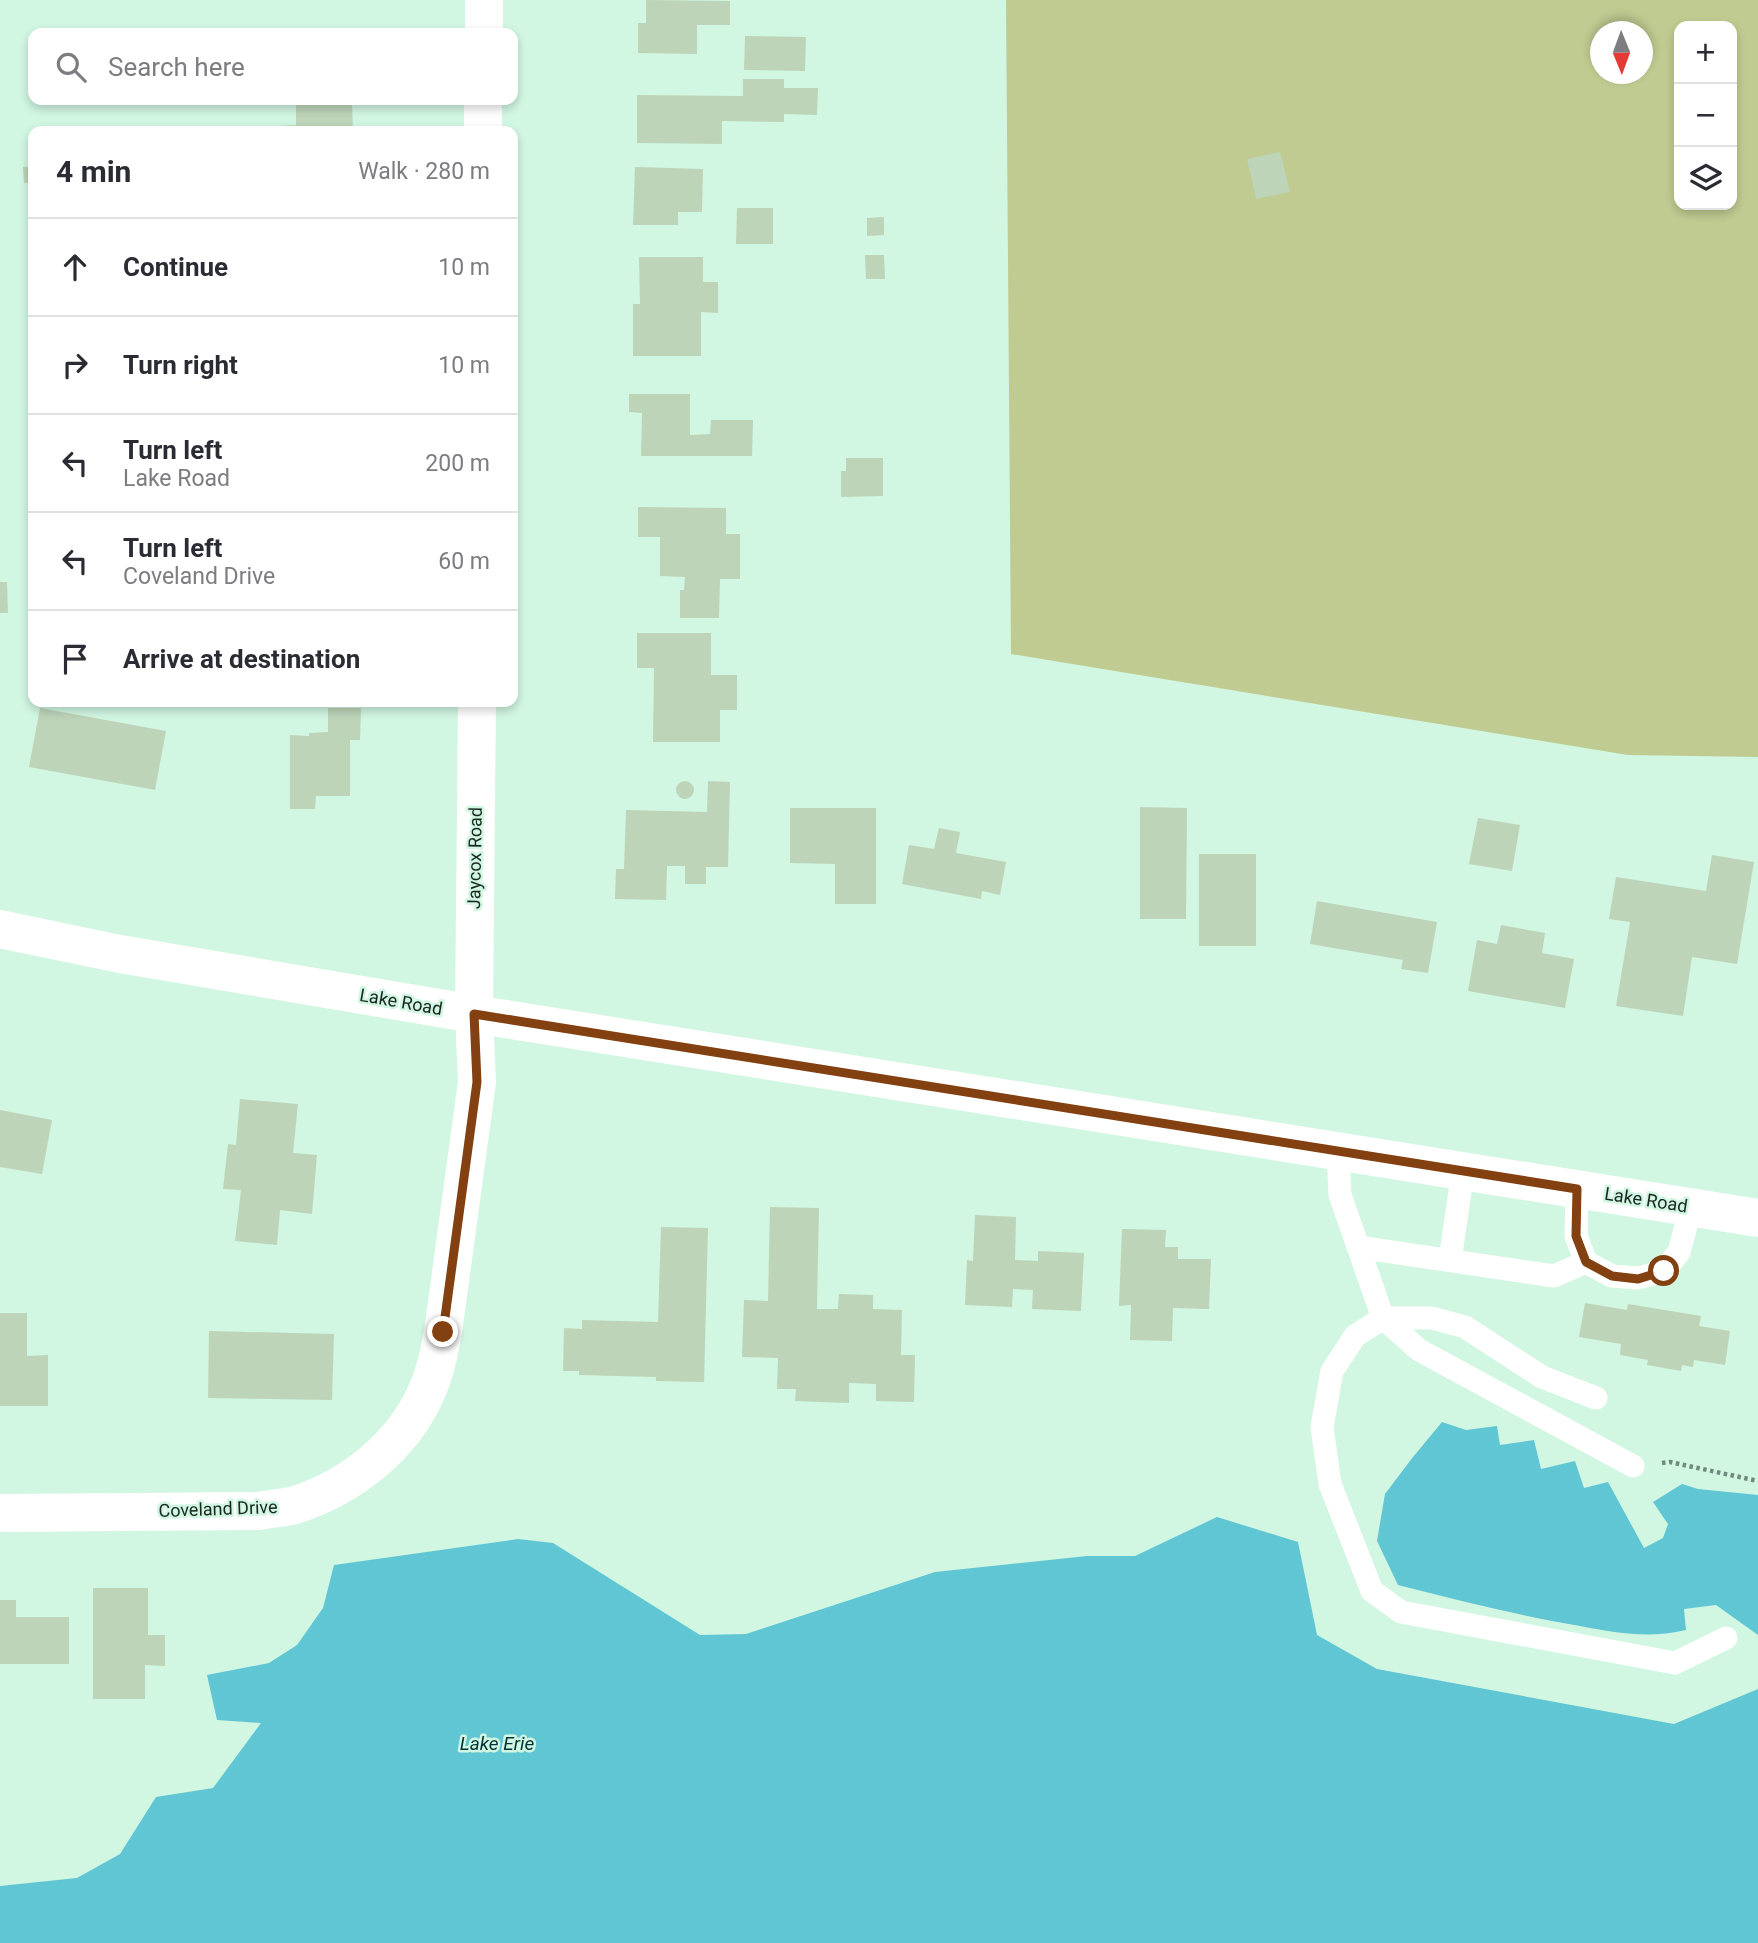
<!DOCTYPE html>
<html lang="en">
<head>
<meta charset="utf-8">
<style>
	:root { --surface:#fff; --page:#f2f2f3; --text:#2b2b33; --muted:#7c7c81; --line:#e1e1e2 }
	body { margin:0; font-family:Roboto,sans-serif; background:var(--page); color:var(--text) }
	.controls { position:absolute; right:21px; top:21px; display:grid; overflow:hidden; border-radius:14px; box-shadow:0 4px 10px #0003 }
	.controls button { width:63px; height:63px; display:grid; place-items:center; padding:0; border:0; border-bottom:2px solid var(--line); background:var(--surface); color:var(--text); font:35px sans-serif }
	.compass { position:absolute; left:1590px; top:21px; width:63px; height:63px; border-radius:50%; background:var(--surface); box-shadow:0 4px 10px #0003; rotate:179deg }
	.stop { position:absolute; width:21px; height:21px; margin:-16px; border:5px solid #834011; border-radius:50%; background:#fff }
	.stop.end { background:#834011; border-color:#fff; box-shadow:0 2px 7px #0008 }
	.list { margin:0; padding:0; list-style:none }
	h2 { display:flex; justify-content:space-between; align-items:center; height:91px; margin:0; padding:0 28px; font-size:30px }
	h2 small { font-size:23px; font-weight:400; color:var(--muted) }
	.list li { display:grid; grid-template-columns:46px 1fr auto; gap:21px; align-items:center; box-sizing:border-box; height:98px; padding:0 28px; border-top:2px solid var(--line) }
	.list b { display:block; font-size:26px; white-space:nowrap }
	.list p { margin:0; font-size:23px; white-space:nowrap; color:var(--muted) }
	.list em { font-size:23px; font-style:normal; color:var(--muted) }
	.icon { flex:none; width:38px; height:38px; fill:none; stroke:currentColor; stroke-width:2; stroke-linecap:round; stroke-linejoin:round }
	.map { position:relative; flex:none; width:1758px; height:1943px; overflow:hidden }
	.search { position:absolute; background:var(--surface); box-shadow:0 4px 10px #0003; left:28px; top:28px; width:490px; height:77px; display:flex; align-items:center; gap:18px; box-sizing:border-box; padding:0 24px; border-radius:14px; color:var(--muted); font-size:26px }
	.panel { position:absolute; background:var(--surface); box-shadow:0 4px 10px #0003; left:28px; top:126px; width:490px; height:581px; border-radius:14px }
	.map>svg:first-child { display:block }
</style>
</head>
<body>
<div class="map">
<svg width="1758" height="1943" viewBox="0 0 1758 1943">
	<rect width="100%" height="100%" fill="#d1f6e2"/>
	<path fill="#bfcb91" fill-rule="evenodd" d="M1006,0H1758V757L1628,755L1011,654ZM1679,26H1732V205H1679ZM1600,32H1642V74H1600Z"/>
	<path fill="#60c6d4" d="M1442,1422L1466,1430L1497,1426L1500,1445L1534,1440L1541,1469L1575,1461L1584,1488L1608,1482L1644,1548L1663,1538L1668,1524L1653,1502L1682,1484L1698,1489L1758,1495V1635L1716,1605L1684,1609L1686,1630C1648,1639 1618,1633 1580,1626C1519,1616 1458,1600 1398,1585L1377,1541L1385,1494L1413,1457Z
		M1217,1517L1298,1542L1317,1635L1377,1669L1674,1724L1758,1689V1943H0V1886L77,1878L120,1854L156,1797L213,1788L261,1723L217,1720L207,1675L269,1663L297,1645L323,1608L334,1565L518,1539L553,1543L700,1635L746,1634L935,1572L1087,1556H1135Z"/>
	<path fill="#bdd4b8" d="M646,0L730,1V25H697V54L638,53V23H646Z
		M340,28V33H298V29Z
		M745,36L806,37L805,71L744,70Z
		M743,79H784V88H818L817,115L784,114V122L722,121V144L637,143V95L743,96Z
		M296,100H341V102H352L353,131H279V126L296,125Z
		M1280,152L1290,192L1256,199L1247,159Z
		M23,167H33V183H24Z
		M635,167L703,169L702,212H678V225H633Z
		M737,208H773V244H736Z
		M884,217V235L867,236V218Z
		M865,255H884L885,279H866Z
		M639,257H703V282H718V313L701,312V356H633V304H640Z
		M629,394H690V435L710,434L711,420H753L752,456H641L642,413L629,412Z
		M846,458H883V496L841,497V471H846Z
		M638,507L726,508V534H740V579H720L719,618H680V590H684L685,577L660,576V537H638Z
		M0,582H7L8,613H0Z
		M637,633H711V675H737V710H720V742H653L654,668H637Z
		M40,708L166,731L155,790L29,767Z
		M328,708H361L360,740H350V796H316L315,809H290V735L309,736V733L328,732Z
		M708,781L730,782L728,867H706V884H685V866H667L666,900L615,899L616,869H624L626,810L707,812Z
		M676 790a9 9 0 1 1 18 0a9 9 0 1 1-18 0Z
		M1140,807L1187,808L1186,919H1140Z
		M790,808H876V904H835V864L790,863Z
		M1478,818L1520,825L1512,871L1469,864Z
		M939,828L960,832L956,853L1006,862L1000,895L982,891L981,899L902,884L909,845L934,849Z
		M1199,854H1256V946H1199Z
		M1712,855L1754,862L1737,964L1692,957L1683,1016L1616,1006L1630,922L1609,919L1616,877L1706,891Z
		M1317,901L1437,922L1428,973L1401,969L1403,960L1310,944Z
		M1501,925L1545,933L1542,953L1574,959L1565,1008L1468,991L1477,940L1497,944Z
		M240,1099L298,1104L293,1153L317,1155L312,1214L280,1210L277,1245L235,1241L241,1190L223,1189L228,1144L236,1145Z
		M0,1110L52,1120L42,1174L0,1167Z
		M770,1207L819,1208L817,1309H838L839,1294L873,1295V1309L902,1310L901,1355H915L914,1402L876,1401V1384L849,1383V1403L795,1401L796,1389H777L778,1358L742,1357L744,1300L768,1301Z
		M975,1215L1016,1217L1015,1260L1038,1261V1251L1084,1253L1081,1311L1032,1309L1033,1290L1013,1289L1012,1307L965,1305L967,1260L973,1261Z
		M661,1227L708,1228L704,1382L656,1381V1377L579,1375V1371H563L564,1328L582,1329V1320L658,1322Z
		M1122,1229L1166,1230L1165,1247H1178V1259H1211L1209,1309L1173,1308L1172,1341L1130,1340L1131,1305L1119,1306Z
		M1585,1303L1627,1310L1628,1304L1701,1316L1699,1326L1730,1331L1725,1365L1694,1360L1693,1367L1682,1365L1681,1371L1647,1365L1648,1360L1620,1355L1621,1344L1579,1337Z
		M0,1313H27V1356L48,1355V1406H0Z
		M209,1331L334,1334L332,1400L208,1398Z
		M93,1588H148V1635H165V1666L145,1665V1699H93Z
		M0,1600H16V1617H69V1664H0Z"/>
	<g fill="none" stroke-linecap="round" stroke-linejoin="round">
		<path stroke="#718a7d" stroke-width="4.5" stroke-dasharray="3.5 3.5" stroke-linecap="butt" d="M1662,1463L1670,1462L1758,1481"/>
		<path stroke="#fff" stroke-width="23" d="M1338,1151L1340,1195L1383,1318L1419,1350L1633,1466
			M1577,1189L1576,1236L1586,1262L1612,1276L1638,1278L1664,1271L1679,1252L1691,1207
			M1358,1247L1554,1276L1586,1262
			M1450,1260L1463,1171
			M1596,1398L1542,1377L1465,1327L1432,1318H1383L1355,1336L1332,1371L1322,1427L1330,1484L1372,1591L1401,1612L1675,1663L1726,1638"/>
		<path stroke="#fff" stroke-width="38" d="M0,1513L258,1511C270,1509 283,1508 295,1505C351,1487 402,1447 426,1393C435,1374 439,1353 443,1332L477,1082L474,1014"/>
		<path stroke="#fff" stroke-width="38" d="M484,33V0
			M483,131V100
			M474,1014L477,702"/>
		<path stroke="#fff" stroke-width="38" d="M0,929L120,954L474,1014L1758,1218"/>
	</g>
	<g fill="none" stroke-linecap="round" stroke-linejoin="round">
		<path stroke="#834011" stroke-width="9" d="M443,1332L477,1082L474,1014L1577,1189L1576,1236L1586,1262L1612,1276L1638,1279L1664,1271"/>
	</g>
	<g text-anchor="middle" stroke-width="5" stroke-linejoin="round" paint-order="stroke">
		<g font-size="18" fill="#192720" stroke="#d1f6e2">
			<text transform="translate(475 858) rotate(-89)" y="6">Jaycox Road</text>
			<text transform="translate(401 1002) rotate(10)" y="6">Lake Road</text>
			<text transform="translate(1646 1200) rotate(9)" y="6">Lake Road</text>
			<text transform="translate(218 1509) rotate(-2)" y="6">Coveland Drive</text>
		</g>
		<g font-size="19" font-style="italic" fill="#003339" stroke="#d1f6e2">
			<text x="497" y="1750">Lake Erie</text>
		</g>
	</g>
</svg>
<div class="controls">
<button>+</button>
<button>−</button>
<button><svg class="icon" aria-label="layers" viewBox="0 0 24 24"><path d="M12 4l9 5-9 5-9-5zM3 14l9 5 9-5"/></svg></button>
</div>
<svg class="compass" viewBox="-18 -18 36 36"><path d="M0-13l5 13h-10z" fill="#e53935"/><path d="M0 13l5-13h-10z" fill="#7c7c81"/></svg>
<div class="stop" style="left:1664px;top:1271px"></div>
<div class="stop end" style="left:443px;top:1332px"></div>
<div class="search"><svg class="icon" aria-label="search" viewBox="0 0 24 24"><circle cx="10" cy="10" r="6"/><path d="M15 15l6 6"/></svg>Search here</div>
<section class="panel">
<h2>4 min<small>Walk · 280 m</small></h2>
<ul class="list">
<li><svg class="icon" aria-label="ahead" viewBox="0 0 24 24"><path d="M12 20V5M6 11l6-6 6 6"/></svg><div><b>Continue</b></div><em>10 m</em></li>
<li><svg class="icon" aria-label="right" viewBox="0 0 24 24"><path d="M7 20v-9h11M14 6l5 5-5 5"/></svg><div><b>Turn right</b></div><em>10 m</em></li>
<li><svg class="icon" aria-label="left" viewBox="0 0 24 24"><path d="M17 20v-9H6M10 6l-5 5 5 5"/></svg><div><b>Turn left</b><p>Lake Road</p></div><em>200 m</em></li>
<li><svg class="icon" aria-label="left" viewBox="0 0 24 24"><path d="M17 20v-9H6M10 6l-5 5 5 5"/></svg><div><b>Turn left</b><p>Coveland Drive</p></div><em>60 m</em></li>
<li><svg class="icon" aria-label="arrive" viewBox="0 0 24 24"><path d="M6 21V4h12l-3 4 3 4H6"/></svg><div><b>Arrive at destination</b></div></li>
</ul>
</section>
</div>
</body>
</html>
